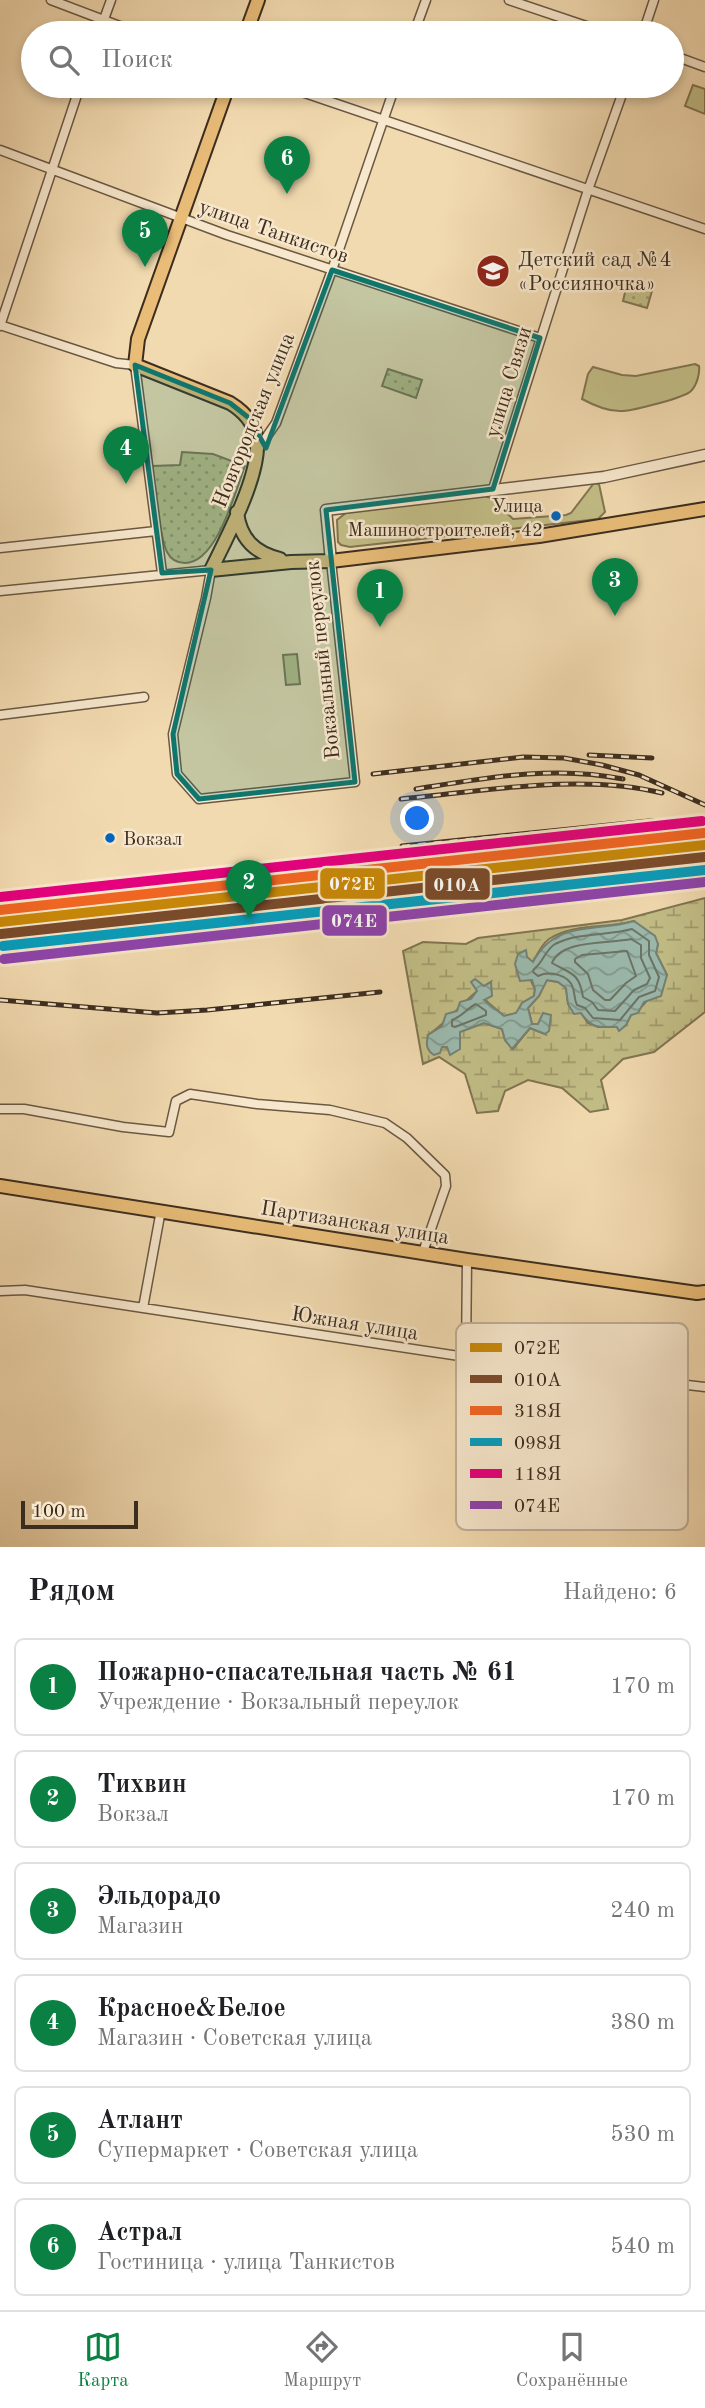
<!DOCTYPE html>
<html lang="ru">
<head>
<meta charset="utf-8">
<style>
	:root { --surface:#fff; --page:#f2f2f2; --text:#202124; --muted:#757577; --line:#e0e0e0; --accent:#0b8043 }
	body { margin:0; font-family:"Old Standard TT",serif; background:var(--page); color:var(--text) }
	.scale { position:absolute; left:21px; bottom:18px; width:117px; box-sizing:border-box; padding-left:7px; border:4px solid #3d2d1f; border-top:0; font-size:19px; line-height:24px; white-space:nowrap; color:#3d2d1f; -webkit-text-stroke:5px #f7e7cc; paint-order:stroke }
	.you { position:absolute; left:418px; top:819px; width:24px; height:24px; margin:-18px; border:5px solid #fff; border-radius:50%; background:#1a73e8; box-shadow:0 0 0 10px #1a73e833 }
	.badge { display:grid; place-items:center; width:46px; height:46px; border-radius:50%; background:var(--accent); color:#fff; font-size:23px; font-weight:700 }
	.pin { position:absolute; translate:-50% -58px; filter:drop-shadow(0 2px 4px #0008) }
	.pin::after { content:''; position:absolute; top:37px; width:24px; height:21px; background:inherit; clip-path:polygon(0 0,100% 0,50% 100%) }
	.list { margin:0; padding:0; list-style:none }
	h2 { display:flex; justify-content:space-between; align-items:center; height:91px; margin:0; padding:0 28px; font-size:30px }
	h2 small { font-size:23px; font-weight:400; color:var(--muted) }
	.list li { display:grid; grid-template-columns:46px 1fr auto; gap:21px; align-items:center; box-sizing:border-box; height:98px; margin:0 14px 14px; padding:0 14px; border:2px solid var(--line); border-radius:10px }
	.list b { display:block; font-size:26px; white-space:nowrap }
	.list p { margin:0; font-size:23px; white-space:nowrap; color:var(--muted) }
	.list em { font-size:23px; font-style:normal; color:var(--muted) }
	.icon { flex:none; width:38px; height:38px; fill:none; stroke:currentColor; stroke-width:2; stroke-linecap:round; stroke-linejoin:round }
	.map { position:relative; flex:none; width:705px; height:1547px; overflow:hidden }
	.search { position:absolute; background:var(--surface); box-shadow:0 4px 10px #0003; left:21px; right:21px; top:21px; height:77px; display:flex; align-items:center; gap:18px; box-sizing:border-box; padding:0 24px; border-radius:38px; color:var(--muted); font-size:26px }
	.sheet { height:763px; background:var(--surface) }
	nav { display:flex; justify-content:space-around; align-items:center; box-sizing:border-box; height:98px; border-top:2px solid var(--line); background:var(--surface); font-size:19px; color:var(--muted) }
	nav a { display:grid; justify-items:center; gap:4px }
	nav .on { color:var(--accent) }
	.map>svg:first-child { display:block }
</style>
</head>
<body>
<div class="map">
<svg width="705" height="1547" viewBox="0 0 705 1547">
	<defs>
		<pattern id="wetland-marsh" width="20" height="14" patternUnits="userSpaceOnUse" patternTransform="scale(1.75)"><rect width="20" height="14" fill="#c2bd86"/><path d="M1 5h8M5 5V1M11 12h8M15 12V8" fill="none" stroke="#9f9a6d"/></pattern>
		<pattern id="park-dots" width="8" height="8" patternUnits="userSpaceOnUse" patternTransform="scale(1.75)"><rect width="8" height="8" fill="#c2bd86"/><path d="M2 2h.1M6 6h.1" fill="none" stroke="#9f9a6d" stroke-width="1.8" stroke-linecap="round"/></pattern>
		<pattern id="water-waves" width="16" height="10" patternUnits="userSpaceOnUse" patternTransform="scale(1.75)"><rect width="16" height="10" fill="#9bbaae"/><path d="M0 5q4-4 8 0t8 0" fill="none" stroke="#80988d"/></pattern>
	</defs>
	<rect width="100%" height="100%" fill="#f2dab0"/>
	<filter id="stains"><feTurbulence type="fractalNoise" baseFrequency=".00286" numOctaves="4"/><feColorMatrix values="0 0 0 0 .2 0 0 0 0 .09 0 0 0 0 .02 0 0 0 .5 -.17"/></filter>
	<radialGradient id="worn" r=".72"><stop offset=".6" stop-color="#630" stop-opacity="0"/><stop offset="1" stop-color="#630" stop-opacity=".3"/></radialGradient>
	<path fill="#c2bd86" stroke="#807552" stroke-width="2" d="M693,85L705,89V114L685,106Z
		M695,364L699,366C700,373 697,385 691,391C684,398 635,410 623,411C610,412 593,405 582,399L588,374L593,367L622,375L636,376Z
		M594,483L599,484L605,512L598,519L350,547L341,545L338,542L337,520L347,512L482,495L491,498L513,519L566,515L571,513Z
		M297,654L300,684L286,685L283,655Z"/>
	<path fill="url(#wetland-marsh)" stroke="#807552" stroke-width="2" fill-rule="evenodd" d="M705,898V1012L654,1052L623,1059L601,1080L608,1109L590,1112L562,1088L528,1080L505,1091L498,1111L477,1113L465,1074L439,1057L423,1064L403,951L423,942L466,944L478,938L622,920ZM634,921L658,944L656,953L667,975C658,985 642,1011 631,1015L626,1025L619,1030L617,1027H598L588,1023L581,1013L568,1004L566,988L558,982L546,980L539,996L528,1008L532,1024H538L545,1034L530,1028L513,1049L505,1040L502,1029L484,1023L459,1032V1049L442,1047L428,1035C451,1020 468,994 491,982L484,999L504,1016L517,1013L522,1003L534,996L535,989L518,954L533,962C537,954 542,944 549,939C573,923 607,929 634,921Z"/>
	<path fill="url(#park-dots)" stroke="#807552" stroke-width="2" d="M627,284L652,291L647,308L623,301Z
		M388,369L422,380L416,398L382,386Z
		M182,452L213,454L245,466C235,492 217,563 185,563C177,563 171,560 167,552C159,536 155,487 152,466L180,465Z"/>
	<path fill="url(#water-waves)" stroke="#758275" stroke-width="2" d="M634,921L655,936L658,944L656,953L667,975L661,996L644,1002L638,1013L631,1015L626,1025L619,1031L617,1027C599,1027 592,1029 581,1013L574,1014L568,1004L566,988L558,982L547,980L539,996L528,1008L532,1024H538L543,1013L551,1015L549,1031L545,1034L530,1028L512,1049L505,1040L502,1029L484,1023L460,1032V1049L450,1055L447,1047H442L440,1053L434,1055C426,1050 426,1044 428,1035L442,1026L446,1014L457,1011L460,1002L471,999L477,991L471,982L475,979L484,986L491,982L492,996L484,1000L504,1016L516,1013L522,1003L534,996L535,989L532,980L520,981L515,964L518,954L526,950L527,957L533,962C556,919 595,933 634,921Z"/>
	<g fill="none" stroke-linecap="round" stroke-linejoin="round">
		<path stroke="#6c7466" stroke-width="2" d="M632,929L649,941V955L659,977L655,991L639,997L620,1020L593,1018L585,1008L577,1005C574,999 575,994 573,988C569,974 549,971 538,976L533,972L534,969C543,963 545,950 555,944C580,932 606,936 632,929Z
			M631,939L641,945V958L650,978L647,984L634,990L615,1011L598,1010L592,1002L583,997C579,972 571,974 552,963C561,939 609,944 631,939Z
			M627,951L636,976L626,983L610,1000H605L593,990L588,974L575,962V959L582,955Z
			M476,1004L486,1011V1015L455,1027L452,1026V1020C463,1016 466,1009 476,1004Z"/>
		<defs>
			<path id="minor" d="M51,0L138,33
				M509,0L607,33
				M99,33L111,0
				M414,33L426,0
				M643,33L654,0
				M672,55L705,67
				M284,86L705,229
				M0,150L227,235L540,338
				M0,325L116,363L135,365L162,573
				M0,326L80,86
				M258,449L276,423L332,270L395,86
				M493,489L588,190L625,86
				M0,548L156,531
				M0,591L211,570L206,598L173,734L177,774L199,799L355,782L331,561
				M0,715L144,697
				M0,1109H24L123,1127L169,1132L176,1101L190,1094L257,1104L330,1110L385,1123L407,1138L445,1175L446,1186L423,1252
				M467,1260L466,1357L473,1428
				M0,1291L25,1290L531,1367L705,1387
				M143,1308L161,1210"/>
			<path id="tertiary" d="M331,561L326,510L604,477L705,455"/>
			<path id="primary" d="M246,33L258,0
				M237,512C240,539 255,553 280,559
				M211,570C226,539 264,469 256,436C253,421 243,411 230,403L135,365L138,339L228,86
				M211,570L291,562L331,561L539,536L705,509
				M0,1186L467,1260L697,1293L705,1292"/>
		</defs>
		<use href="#minor" stroke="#6a5843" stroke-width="11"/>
		<use href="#tertiary" stroke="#6a5843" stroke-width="13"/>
		<use href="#primary" stroke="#3d2d1f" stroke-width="16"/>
		<use href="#minor" stroke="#f7e7cc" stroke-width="8"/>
		<use href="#tertiary" stroke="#f7e7cc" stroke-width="10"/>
		<use href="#primary" stroke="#e9bd78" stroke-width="12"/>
		<defs>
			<path id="rail" d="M589,755L652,758
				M373,774L523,757L564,758L602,765L639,775L705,805
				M416,789C486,778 553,765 623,779
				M401,799C484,791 582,773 662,793
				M402,846L649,821L705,819
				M0,892L98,894L131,892
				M0,1000L157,1013L207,1010L380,992"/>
		</defs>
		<use href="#rail" stroke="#3d2d1f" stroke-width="5"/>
		<use href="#rail" stroke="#f7e7cc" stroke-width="2.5" stroke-dasharray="8" stroke-linecap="butt"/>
		<defs>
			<path id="rail-1" d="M0,922L705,845"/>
			<path id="rail-2" d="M1,934L705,857"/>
			<path id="rail-3" d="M0,910L704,833"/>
			<path id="rail-4" d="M3,946L705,870"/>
			<path id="rail-5" d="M0,897L702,821"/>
			<path id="rail-6" d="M4,959L705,882"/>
		</defs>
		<use href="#rail-1" stroke="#f7e7cc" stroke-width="16"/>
		<use href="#rail-2" stroke="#f7e7cc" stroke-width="16"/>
		<use href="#rail-3" stroke="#f7e7cc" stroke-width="16"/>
		<use href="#rail-4" stroke="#f7e7cc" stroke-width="16"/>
		<use href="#rail-5" stroke="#f7e7cc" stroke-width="16"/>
		<use href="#rail-6" stroke="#f7e7cc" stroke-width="16"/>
		<use href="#rail-1" stroke="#c88808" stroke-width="10"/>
		<use href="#rail-2" stroke="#7a4b2a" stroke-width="10"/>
		<use href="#rail-3" stroke="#f26522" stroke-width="10"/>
		<use href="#rail-4" stroke="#069dbc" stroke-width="10"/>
		<use href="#rail-5" stroke="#e5007d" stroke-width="10"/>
		<use href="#rail-6" stroke="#8e44ad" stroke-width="10"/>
	</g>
	<path fill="#0f766e" fill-opacity="0.2" stroke="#0f766e" stroke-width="5" stroke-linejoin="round" d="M332,270L540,338L493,489L326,510L355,782L199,799L177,774L173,734L211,570L162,573L135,365L230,403L249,418L266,448Z"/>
	<defs>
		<symbol id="school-disc" viewBox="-11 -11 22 22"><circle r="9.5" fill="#8f2418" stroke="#f7e7cc"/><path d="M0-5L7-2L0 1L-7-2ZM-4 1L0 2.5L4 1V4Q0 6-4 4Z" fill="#fff"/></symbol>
	</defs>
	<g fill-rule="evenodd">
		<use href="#school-disc" x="474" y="252" width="38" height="38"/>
	</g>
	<g fill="#0065bd" stroke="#f7e7cc" stroke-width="2.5">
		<circle cx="556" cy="516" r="6"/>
		<circle cx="110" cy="838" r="6"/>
	</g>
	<g text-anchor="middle" stroke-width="5" stroke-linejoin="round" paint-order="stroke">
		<g font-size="19" fill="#3d2d1f" stroke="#f7e7cc" text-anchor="end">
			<text x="543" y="512">Улица<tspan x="543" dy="24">Машиностроителей, 42</tspan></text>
			<text x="123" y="845" text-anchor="start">Вокзал</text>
		</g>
		<g font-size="21" fill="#3d2d1f" stroke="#f7e7cc">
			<text transform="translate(274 231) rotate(19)" y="7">улица Танкистов</text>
			<text transform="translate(508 382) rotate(-73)" y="7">улица Связи</text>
			<text transform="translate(253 420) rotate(-68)" y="7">Новгородская улица</text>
			<text transform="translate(322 660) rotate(-96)" y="7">Вокзальный переулок</text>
			<text transform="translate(355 1222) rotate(9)" y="7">Партизанская улица</text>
			<text transform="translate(355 1323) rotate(9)" y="7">Южная улица</text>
		</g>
		<g font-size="21" fill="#3d2d1f" stroke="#f7e7cc" text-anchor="start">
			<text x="518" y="266">Детский сад №4<tspan x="518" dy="24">«Россияночка»</tspan></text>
		</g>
	</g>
	<rect x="456" y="1323" width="232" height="207" rx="10" fill="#f7e7cc" stroke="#bfaf98" stroke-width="2"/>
	<rect x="470" y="1343" width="32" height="9" fill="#c88808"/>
	<rect x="470" y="1375" width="32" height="8" fill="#7a4b2a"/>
	<rect x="470" y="1406" width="32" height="9" fill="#f26522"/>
	<rect x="470" y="1438" width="32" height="8" fill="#069dbc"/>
	<rect x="470" y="1469" width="32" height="9" fill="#e5007d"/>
	<rect x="470" y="1501" width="32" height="8" fill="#8e44ad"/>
	<g font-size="19" fill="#3d2d1f">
		<text x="514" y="1354">072Е</text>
		<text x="514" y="1386">010А</text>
		<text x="514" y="1417">318Я</text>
		<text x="514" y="1449">098Я</text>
		<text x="514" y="1480">118Я</text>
		<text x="514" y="1512">074Е</text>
	</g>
	<g stroke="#f7e7cc" stroke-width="2.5">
		<rect x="319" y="867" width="67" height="33" rx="7" fill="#c88808"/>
		<rect x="424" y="867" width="67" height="34" rx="7" fill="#7a4b2a"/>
		<rect x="321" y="904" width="67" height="33" rx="7" fill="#8e44ad"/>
	</g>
	<g font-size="19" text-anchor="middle" font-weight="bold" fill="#fff">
		<text x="352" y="890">072Е</text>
		<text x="457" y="891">010А</text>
		<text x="354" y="927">074Е</text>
	</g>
	<rect width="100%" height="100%" filter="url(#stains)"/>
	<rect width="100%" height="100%" fill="url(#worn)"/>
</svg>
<div class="scale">100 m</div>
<div class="you"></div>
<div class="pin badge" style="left:380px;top:627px">1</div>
<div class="pin badge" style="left:249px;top:918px">2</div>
<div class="pin badge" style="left:615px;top:616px">3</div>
<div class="pin badge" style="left:126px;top:484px">4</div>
<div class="pin badge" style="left:145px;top:267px">5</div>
<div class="pin badge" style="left:287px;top:194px">6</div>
<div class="search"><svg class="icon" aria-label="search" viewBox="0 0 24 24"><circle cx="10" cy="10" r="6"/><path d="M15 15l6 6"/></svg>Поиск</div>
</div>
<section class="sheet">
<h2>Рядом<small>Найдено: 6</small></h2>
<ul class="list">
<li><span class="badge">1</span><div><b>Пожарно-спасательная часть № 61</b><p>Учреждение · Вокзальный переулок</p></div><em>170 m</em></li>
<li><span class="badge">2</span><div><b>Тихвин</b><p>Вокзал</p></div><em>170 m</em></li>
<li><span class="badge">3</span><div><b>Эльдорадо</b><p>Магазин</p></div><em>240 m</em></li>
<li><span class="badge">4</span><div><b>Красное&amp;Белое</b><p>Магазин · Советская улица</p></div><em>380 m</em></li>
<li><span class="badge">5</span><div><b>Атлант</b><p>Супермаркет · Советская улица</p></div><em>530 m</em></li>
<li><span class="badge">6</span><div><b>Астрал</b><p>Гостиница · улица Танкистов</p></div><em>540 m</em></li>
</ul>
</section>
<nav>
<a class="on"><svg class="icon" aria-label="map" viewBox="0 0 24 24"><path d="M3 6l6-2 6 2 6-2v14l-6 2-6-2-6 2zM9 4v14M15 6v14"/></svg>Карта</a>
<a><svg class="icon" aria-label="directions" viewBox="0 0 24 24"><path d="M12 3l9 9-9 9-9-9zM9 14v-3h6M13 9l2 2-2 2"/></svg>Маршрут</a>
<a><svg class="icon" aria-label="saved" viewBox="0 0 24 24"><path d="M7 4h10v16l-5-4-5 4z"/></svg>Сохранённые</a>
</nav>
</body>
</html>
